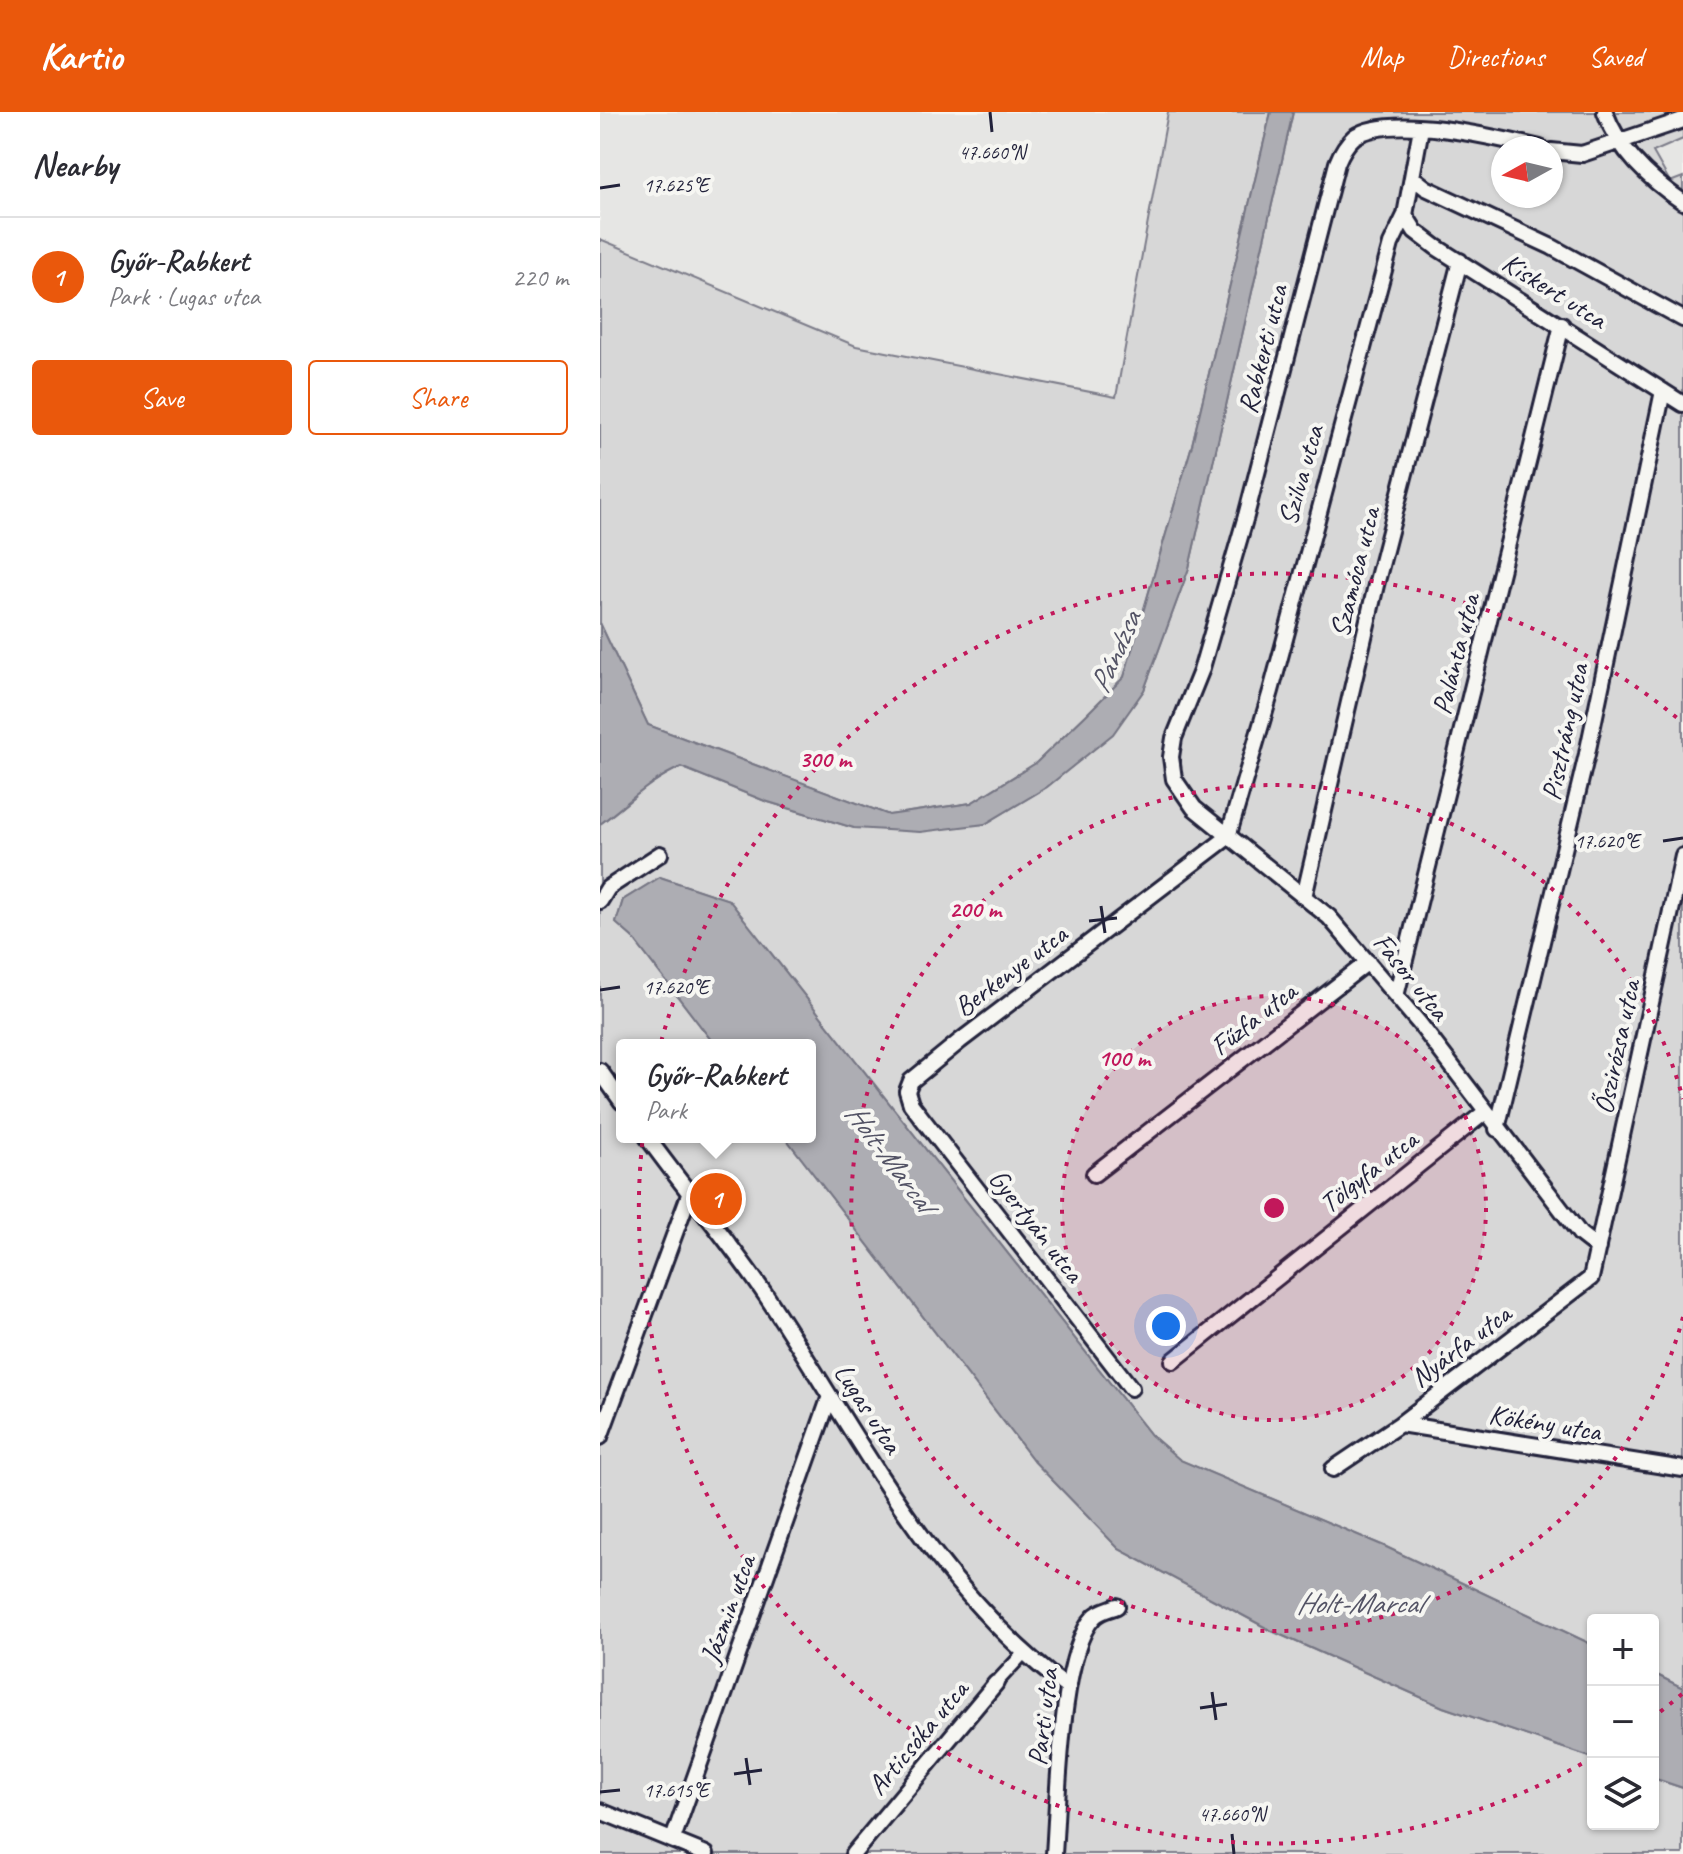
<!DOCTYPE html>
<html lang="en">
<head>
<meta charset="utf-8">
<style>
	:root { --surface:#fff; --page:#f7f7f7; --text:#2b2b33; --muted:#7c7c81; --line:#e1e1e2; --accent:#ea580c }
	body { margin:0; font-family:Caveat,sans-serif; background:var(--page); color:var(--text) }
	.controls { position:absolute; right:24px; bottom:24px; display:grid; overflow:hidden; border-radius:8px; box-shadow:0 2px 6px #0004 }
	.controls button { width:72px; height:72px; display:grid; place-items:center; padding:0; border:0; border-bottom:2px solid var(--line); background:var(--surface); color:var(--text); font:40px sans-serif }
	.compass { position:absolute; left:891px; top:24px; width:72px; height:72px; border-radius:50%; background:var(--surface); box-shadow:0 2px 6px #0004; rotate:262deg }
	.you { position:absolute; left:566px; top:1214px; width:28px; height:28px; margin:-20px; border:6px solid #fff; border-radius:50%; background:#1a73e8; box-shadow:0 0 0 12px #1a73e833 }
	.badge { display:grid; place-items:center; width:52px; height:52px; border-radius:50%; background:var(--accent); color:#fff; font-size:26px; font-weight:700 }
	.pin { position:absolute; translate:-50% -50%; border:4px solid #fff; box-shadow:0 2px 8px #0006 }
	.popup { position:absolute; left:16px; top:927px; width:200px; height:104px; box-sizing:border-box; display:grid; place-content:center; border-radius:8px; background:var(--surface); filter:drop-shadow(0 2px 6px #0005); font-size:26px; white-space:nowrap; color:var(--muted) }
	.popup b { font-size:30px; color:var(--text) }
	.popup::after { content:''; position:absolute; left:50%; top:100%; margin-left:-16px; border:16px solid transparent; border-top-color:var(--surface) }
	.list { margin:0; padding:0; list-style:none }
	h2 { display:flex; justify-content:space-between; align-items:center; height:104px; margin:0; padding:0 32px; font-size:34px }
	h2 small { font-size:26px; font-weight:400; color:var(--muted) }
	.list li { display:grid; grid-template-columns:52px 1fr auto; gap:24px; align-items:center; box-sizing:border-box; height:120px; padding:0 32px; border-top:2px solid var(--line) }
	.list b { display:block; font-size:30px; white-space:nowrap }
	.list p { margin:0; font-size:26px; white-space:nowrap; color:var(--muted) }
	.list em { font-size:26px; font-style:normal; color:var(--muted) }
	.actions { display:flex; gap:16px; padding:24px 32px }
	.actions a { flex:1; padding:18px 0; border:2px solid var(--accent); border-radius:8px; text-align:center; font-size:28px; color:var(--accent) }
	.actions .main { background:var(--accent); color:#fff }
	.icon { flex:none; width:44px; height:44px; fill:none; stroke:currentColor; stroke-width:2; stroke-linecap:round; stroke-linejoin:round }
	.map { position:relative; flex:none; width:1083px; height:1742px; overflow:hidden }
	header { display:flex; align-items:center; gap:48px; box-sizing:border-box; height:112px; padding:0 40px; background:var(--accent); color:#fff }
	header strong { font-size:38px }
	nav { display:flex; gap:44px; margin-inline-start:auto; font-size:28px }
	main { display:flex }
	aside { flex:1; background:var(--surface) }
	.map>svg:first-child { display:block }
</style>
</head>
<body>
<header>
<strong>Kartio</strong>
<nav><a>Map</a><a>Directions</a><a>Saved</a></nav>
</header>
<main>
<aside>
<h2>Nearby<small></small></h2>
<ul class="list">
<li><span class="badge">1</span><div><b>Győr-Rabkert</b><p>Park · Lugas utca</p></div><em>220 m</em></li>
</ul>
<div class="actions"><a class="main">Save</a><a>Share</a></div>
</aside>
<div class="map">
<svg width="1083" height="1742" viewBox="0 0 1083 1742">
	<rect width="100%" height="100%" fill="#f6f6f2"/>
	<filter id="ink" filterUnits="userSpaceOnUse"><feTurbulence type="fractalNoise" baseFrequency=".0125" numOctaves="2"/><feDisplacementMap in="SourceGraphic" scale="16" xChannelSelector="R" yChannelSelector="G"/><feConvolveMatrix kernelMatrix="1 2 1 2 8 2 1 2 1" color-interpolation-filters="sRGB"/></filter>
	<g filter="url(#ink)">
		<path fill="#e6e6e4" d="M0,0H568L516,286L256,234L0,127Z
			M1083,27V65L1071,71L1053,39Z"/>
		<path fill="#d7d7d7" stroke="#7c7c89" stroke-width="2" fill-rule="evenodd" d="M568,0H671L592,333L524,565L486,603L436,651L371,691L289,703L48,613L0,511V127L256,234L516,285Z
			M693,0H1083V27L1053,40L1070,70L1083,65V1576L1053,1561V1508H993V1533L784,1434L580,1348L551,1323L129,788L60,765L23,788L16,811L32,825L115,933H22V1025H185L434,1349L519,1437L672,1519L843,1595L993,1646V1712H1053V1666L1083,1676V1742H0V712C28,692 50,668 81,655L165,689L254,716L385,712L447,675L512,622L544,578L589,456ZM903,36H951V84H903Z"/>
		<path fill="#adadb3" stroke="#757583" stroke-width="2" d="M671,0H693L589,456L544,578L513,622L447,675L385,712L320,720L254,716L165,689L81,655C50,668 27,692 0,712V511L48,613L289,703L371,691L436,651L486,603L524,565L592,333Z
			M60,765L129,788L551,1323L580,1348L784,1434L993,1533V1646L843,1595L672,1519L519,1437L434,1349L185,1025H210V933H115L32,825L16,811L23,788Z
			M1053,1561L1083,1576V1676L1053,1666Z"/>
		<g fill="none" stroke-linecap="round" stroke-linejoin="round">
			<defs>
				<path id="pedestrian" d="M396,1571L422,1543"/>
				<path id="minor" d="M1005,0C1019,39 1049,67 1083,90
					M940,36C898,26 790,0 754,25C746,32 741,41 737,51L646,404L601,559L574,626L571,645L574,667L594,696L729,805L819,911L980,1122L998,1136
					M951,39L982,42L1083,8
					M812,65L826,76L952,135L1083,207
					M805,103L815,119L836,135L1083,292
					M704,785L776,473L860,149
					M0,789L8,776L60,742
					M796,884L962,213
					M0,959L22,990
					M897,1017L987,642L1063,279
					M47,1025C86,1079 130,1130 167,1185C258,1322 333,1477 468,1576
					M494,1062L768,850
					M573,1249L884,1001
					M531,1276L311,992L307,979L311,969L360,929L628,725L671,579L791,132L805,103L821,16
					M800,1312L1083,1357
					M0,1325L89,1083
					M733,1357L800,1312L991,1166L1083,744
					M0,1699L106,1742
					M73,1727L230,1284
					M253,1742L396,1571
					M454,1742C458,1690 460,1539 494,1505C499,1499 510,1497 517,1494"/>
			</defs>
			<use href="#pedestrian" stroke="#22223b" stroke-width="17"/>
			<use href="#minor" stroke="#22223b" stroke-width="20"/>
			<use href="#pedestrian" stroke="#f6f6f2" stroke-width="11"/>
			<use href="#minor" stroke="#f6f6f2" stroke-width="14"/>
		</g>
	</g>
	<path fill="none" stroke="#22223b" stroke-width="3" d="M390,0L392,20M0,76L20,73M1063,729L1083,726M501,794L505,821M489,809L517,806M0,878L20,875M612,1580L616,1608M600,1596L627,1592M146,1646L150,1673M134,1662L162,1658M0,1680L20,1678M632,1722L634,1742"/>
	<circle cx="674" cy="1096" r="212" fill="#c2185b" fill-opacity=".12"/>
	<g fill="none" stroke="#c2185b" stroke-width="4" stroke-dasharray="4 8">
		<circle cx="674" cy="1096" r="212"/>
		<path d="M1083 1205A423 423 0 1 1 1083 987"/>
		<path d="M1082 1582A635 635 0 0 1 1056 1603M992 1646A635 635 0 1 1 1082 610"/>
	</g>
	<g text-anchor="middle" stroke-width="8" stroke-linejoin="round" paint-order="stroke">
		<g font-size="28" fill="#22223b" stroke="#f6f6f2">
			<text transform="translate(955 178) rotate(32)" y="10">Kiskert utca</text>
			<text transform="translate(662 237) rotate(-76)" y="10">Rabkerti utca</text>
			<text transform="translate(700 363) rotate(-74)" y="10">Szilva utca</text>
			<text transform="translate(754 460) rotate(-76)" y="10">Szamóca utca</text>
			<text transform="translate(855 542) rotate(-76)" y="10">Palánta utca</text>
			<text transform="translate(964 620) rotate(-78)" y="10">Pisztráng utca</text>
			<text transform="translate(410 858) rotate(-37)" y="10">Berkenye utca</text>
			<text transform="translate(812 864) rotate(51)" y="10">Fasor utca</text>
			<text transform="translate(653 906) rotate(-38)" y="10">Fűzfa utca</text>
			<text transform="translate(1016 935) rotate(-78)" y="10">Őszirózsa utca</text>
			<text transform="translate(768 1059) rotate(-38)" y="10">Tölgyfa utca</text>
			<text transform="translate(437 1113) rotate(52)" y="10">Gyertyán utca</text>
			<text transform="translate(860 1233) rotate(-37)" y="10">Nyárfa utca</text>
			<text transform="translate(269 1296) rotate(57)" y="10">Lugas utca</text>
			<text transform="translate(945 1310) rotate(9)" y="10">Kökény utca</text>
			<text transform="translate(127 1497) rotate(-70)" y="10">Jázmin utca</text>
			<text transform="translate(442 1605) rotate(-83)" y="10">Parti utca</text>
			<text transform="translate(317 1625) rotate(-50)" y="10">Articsóka utca</text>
		</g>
		<g font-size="30" font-style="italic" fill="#535365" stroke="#f6f6f2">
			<text transform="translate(515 540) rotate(-66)" y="10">Pándzsa</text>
			<text transform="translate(290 1045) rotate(53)" y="10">Holt-Marcal</text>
			<text x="759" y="1501">Holt-Marcal</text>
		</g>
	</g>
	<g font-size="20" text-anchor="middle" fill="#22223b" stroke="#f6f6f2" stroke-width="8" stroke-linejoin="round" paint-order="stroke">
		<text x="392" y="47">47.660°N</text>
		<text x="76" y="80">17.625°E</text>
		<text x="1007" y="736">17.620°E</text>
		<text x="76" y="882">17.620°E</text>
		<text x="76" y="1685">17.615°E</text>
		<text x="632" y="1709">47.660°N</text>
	</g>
	<circle cx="674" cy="1096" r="12" fill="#c2185b" stroke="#f6f6f2" stroke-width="4"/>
	<g font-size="24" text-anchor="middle" font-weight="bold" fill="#c2185b" stroke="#f6f6f2" stroke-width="8" stroke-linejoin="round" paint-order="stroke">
		<text x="225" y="655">300 m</text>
		<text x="375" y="805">200 m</text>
		<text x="524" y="954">100 m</text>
	</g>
</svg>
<div class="controls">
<button>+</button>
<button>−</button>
<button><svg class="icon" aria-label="layers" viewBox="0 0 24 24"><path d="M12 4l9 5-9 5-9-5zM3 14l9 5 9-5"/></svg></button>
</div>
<svg class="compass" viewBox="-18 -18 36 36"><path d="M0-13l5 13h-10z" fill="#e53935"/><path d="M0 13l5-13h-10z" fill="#7c7c81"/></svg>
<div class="you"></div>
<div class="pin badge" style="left:116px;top:1087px">1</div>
<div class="popup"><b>Győr-Rabkert</b>Park</div>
</div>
</main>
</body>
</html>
